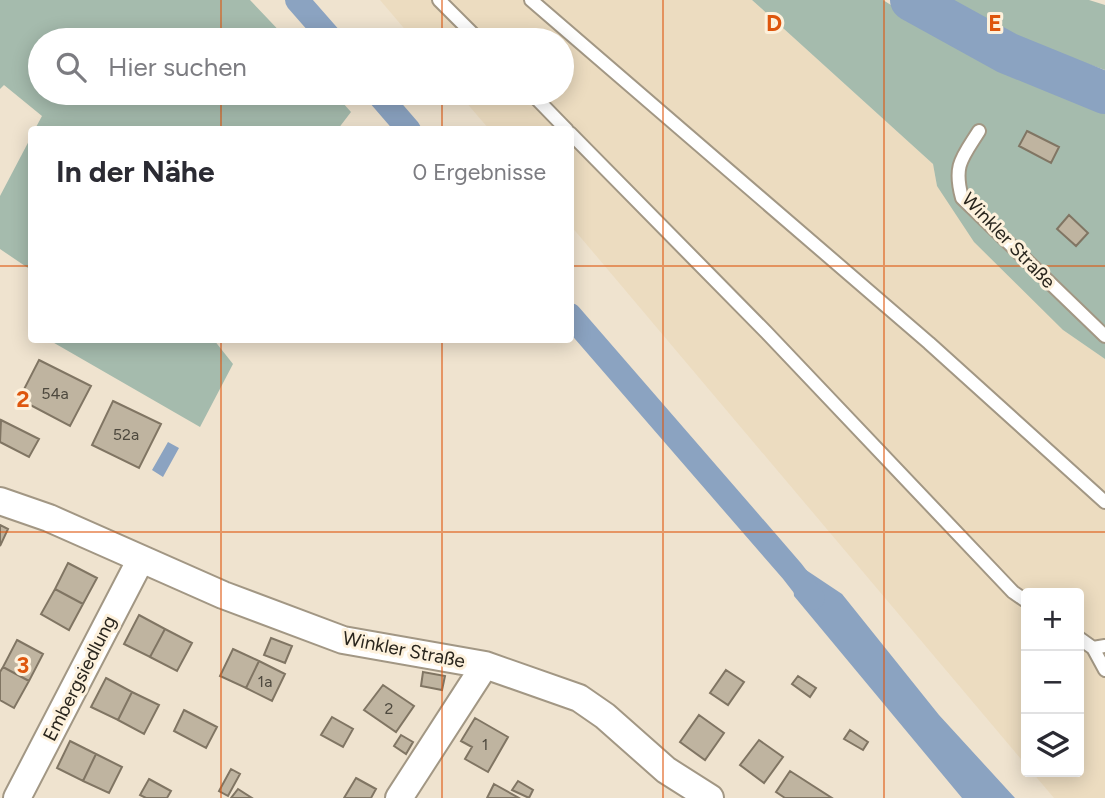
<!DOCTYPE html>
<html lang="de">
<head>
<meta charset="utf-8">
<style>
	:root { --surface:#fff; --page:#f7f7f7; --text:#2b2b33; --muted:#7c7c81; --line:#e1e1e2 }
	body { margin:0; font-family:Figtree,sans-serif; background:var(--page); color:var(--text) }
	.controls { position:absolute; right:21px; bottom:21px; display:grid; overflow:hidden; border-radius:7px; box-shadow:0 4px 18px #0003 }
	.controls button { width:63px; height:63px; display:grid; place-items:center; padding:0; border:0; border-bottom:2px solid var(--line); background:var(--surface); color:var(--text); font:35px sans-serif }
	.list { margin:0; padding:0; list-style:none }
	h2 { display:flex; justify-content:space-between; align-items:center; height:91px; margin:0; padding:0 28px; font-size:30px }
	h2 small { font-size:23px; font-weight:400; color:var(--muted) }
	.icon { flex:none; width:38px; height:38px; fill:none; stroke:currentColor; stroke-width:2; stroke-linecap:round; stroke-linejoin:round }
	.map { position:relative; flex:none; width:1105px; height:798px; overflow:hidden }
	.search { position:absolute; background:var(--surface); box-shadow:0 4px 18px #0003; left:28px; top:28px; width:546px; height:77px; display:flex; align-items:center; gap:18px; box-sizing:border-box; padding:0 24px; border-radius:38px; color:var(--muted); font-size:26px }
	.panel { position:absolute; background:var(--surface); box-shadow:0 4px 18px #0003; left:28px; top:126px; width:546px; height:217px; border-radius:7px }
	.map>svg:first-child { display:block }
</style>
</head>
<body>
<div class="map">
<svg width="1105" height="798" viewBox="0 0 1105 798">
	<rect width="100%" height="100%" fill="#efe3cf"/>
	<path fill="#ecdcc0" d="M380,0H752L933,164L937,186L1063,330L1105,359V798H1054L1032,772H1079V593H1026V765L571,226L570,130L489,129L458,93H562V40H414Z"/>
	<path fill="#a5bbad" d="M0,0H250L288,40H40V93H334L351,112L338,129H35L42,116L4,85L0,89Z
		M752,0H883L974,57L1105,108V359L1063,330L974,242L937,186L933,164Z
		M928,0H1089L1105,5V70L1071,58Z
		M31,137V270L0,249V196Z
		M49,340H214L233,364L200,427Z"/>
	<path fill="#8ba3c1" d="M168,442L179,448L163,477L152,470Z
		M806,570L842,594L939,715L1015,798H962L794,596L792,571Z"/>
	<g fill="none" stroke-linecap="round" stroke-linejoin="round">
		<path stroke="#8ba3c1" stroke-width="24" d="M297,0L332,40
			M377,93L409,130
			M570,315L792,571L813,598"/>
		<path stroke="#8ba3c1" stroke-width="42" d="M911,0L1007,53L1105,93"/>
	</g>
	<path fill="#bfb4a0" stroke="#807563" stroke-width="2" d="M1027,131L1059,147L1051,163L1019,146Z
		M1069,215L1088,233L1076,246L1057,229Z
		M39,360L91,386L70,426L19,399Z
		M113,401L161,424L139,468L92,445Z
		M1,420L39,439L29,457L0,442Z
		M0,525L8,529L0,546Z
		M68,563L97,578L83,604L55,589Z
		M55,589L83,604L69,630L41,614Z
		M139,615L165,629L150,657L124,644Z
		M165,629L192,643L177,671L150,657Z
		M271,638L292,646L285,663L264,655Z
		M17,640L43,654L29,681L3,667Z
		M233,649L259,661L246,688L220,676Z
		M259,661L285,674L272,701L246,688Z
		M3,667L29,681L14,708L0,700V672Z
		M726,670L744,682L728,705L710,693Z
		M423,672L445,676L442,690L421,686Z
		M798,676L816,688L810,697L792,684Z
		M106,678L132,692L118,720L91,707Z
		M383,685L414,706L396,732L364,710Z
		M132,692L159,705L144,734L118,720Z
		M184,710L217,727L206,748L174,731Z
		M699,715L724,733L705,760L680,742Z
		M332,717L353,729L343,747L321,735Z
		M475,718L508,737L488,772L465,759L472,747L461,741Z
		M850,730L868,742L863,750L844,739Z
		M401,735L413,742L406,754L394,746Z
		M759,740L783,757L764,783L740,765Z
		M70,741L96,754L83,781L57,768Z
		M96,754L122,767L109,793L83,781Z
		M231,769L240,774L228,796L219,791Z
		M790,771L832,798H785L776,792Z
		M356,778L376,789L371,798H344Z
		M149,779L171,791L167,798H146L140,795Z
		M518,781L533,790L529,798L512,790Z
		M494,784L519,798H487Z
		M238,789L252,798H231Z"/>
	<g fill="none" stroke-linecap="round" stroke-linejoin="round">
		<defs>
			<path id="lane" d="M439,0L479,40
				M531,0L929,343L1105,502
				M531,93L567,130
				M979,131C962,158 953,165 962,198L1105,336
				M570,133L767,333L1013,592L1026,601
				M1079,638L1093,648L1105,646
				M1093,648L1105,670"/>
			<path id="street" d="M0,501L49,518L223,595L343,640L485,665L579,698L605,716L666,770L710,798
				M17,798L141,559
				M399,798L485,665"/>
		</defs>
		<use href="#lane" stroke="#a29784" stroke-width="16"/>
		<use href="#street" stroke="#a29784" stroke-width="30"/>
		<use href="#lane" stroke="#fff" stroke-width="12"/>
		<use href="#street" stroke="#fff" stroke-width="26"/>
	</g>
	<path fill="none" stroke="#de560d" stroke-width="2" stroke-opacity="0.55" d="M221,0V40M442,0V40M663,0V798M884,0V798M221,93V130M442,93V130M0,266H32M570,266H1105M221,340V798M442,340V798M0,532H1105"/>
	<g text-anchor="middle" stroke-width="6" stroke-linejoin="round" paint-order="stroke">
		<g font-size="16" fill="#4e493e">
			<text x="55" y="399">54a</text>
			<text x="126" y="440">52a</text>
			<text x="265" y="687">1a</text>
			<text x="389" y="714">2</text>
			<text x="485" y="750">1</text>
		</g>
		<g font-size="19" fill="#29251d" stroke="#fdf1dc">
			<text transform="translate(1009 240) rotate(46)" y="7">Winkler Straße</text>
			<text transform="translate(404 649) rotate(11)" y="7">Winkler Straße</text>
			<text transform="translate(79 678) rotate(-63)" y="7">Embergsiedlung</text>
		</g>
	</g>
	<g font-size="23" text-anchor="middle" font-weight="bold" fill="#de560d" stroke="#fdf1dc" stroke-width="6" stroke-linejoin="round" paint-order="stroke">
		<text x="774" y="31">D</text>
		<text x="995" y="31">E</text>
		<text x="23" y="407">2</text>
		<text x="23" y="673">3</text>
	</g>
</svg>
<div class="controls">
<button>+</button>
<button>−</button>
<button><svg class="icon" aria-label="layers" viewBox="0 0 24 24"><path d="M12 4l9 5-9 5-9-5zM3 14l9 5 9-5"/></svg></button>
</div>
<div class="search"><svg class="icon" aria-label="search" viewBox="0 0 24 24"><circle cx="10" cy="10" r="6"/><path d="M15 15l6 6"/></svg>Hier suchen</div>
<section class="panel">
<h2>In der Nähe<small>0 Ergebnisse</small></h2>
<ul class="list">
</ul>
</section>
</div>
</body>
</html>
